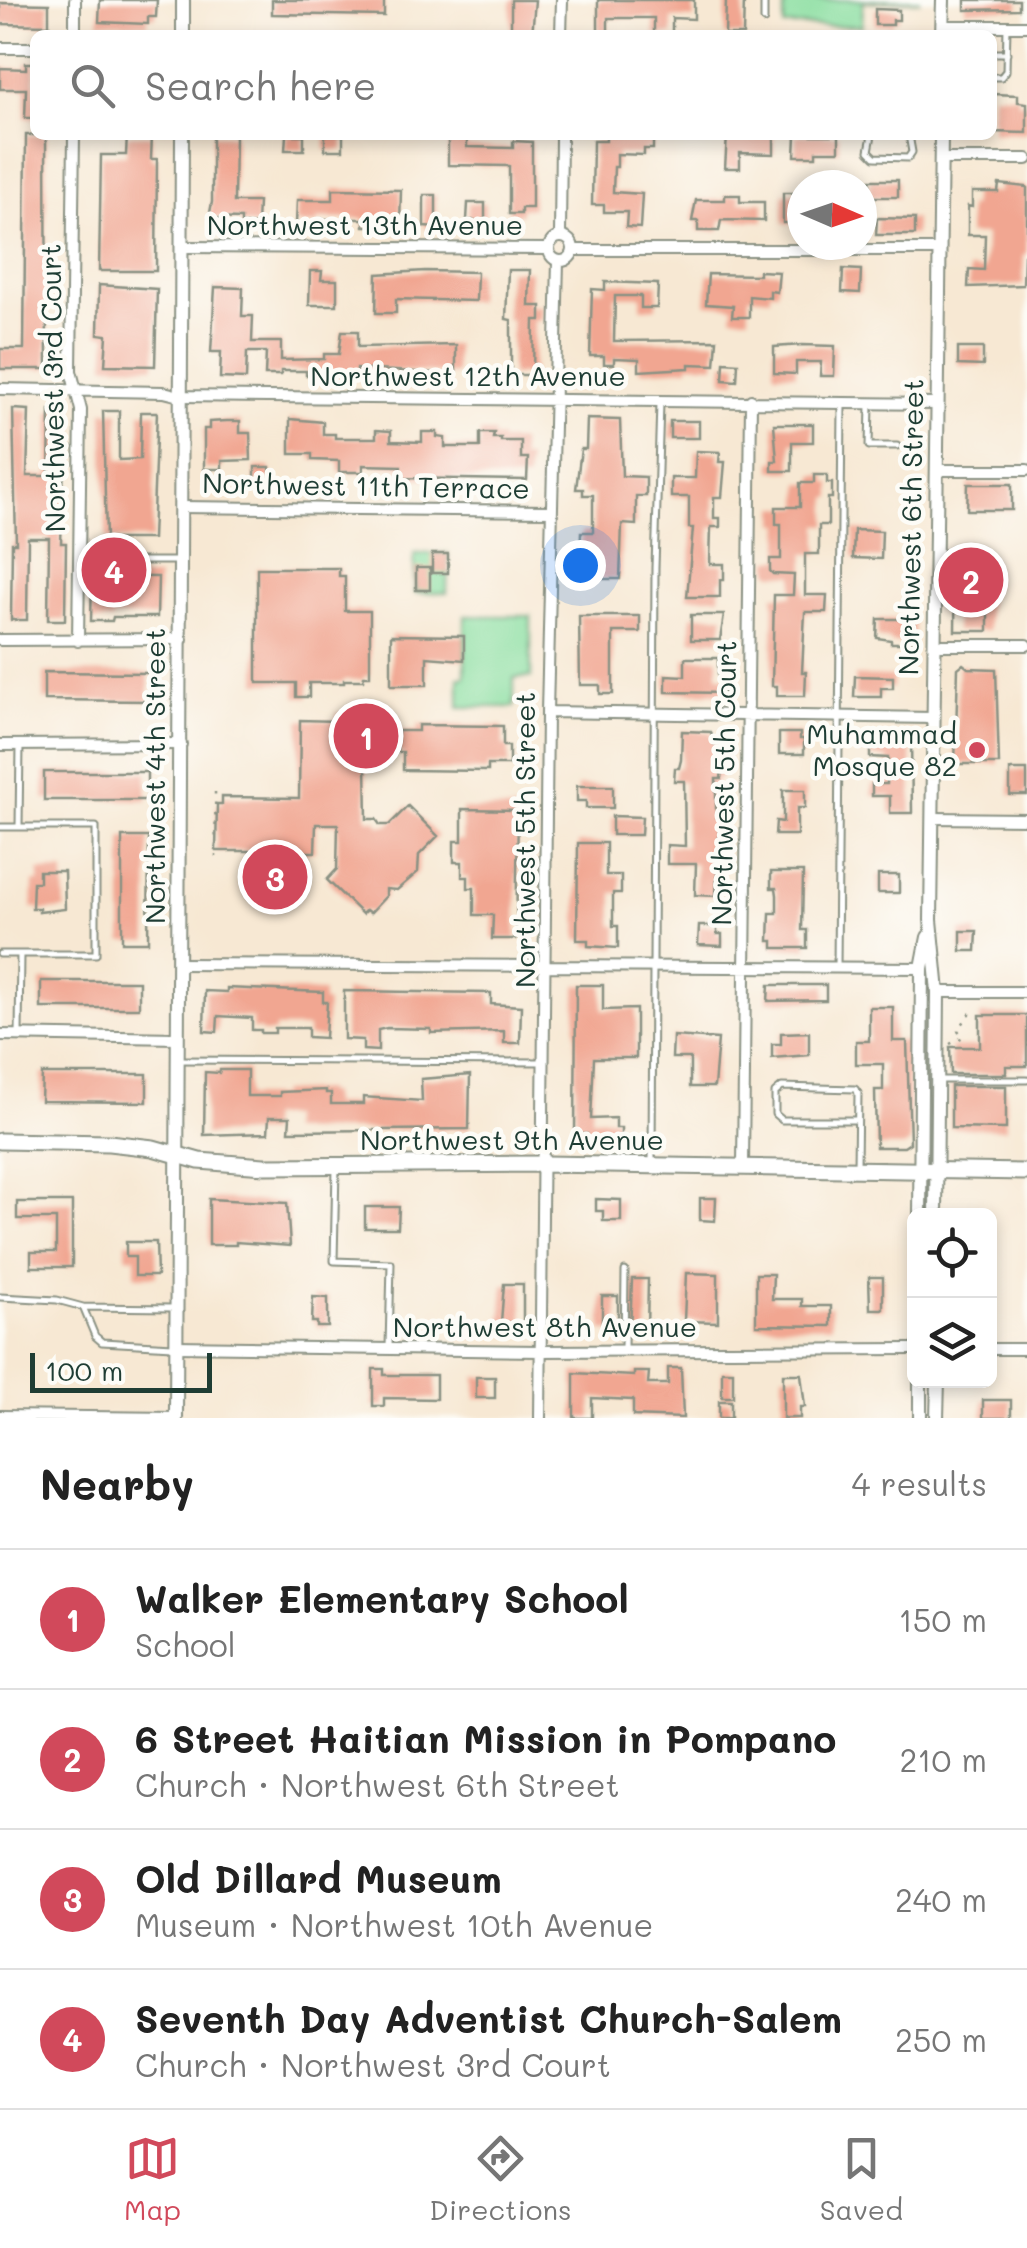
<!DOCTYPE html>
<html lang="en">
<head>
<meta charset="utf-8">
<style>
	:root { --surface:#fff; --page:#f6f6f6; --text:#222; --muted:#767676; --line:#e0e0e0; --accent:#d1495b }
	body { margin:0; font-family:Mali,sans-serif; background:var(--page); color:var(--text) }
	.controls { position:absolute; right:30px; bottom:30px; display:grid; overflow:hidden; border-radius:15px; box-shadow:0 5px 15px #0003 }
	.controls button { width:90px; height:90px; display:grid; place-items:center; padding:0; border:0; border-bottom:2px solid var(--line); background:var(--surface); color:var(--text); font:50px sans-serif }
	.compass { position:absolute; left:787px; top:170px; width:90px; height:90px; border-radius:50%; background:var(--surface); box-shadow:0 5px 15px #0003; rotate:92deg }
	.scale { position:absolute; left:30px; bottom:25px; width:182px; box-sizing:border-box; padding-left:10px; border:5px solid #1f3d34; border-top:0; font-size:28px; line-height:35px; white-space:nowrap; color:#1f3d34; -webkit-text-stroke:8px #fdfcf7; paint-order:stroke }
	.you { position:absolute; left:580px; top:565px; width:35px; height:35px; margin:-25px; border:8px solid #fff; border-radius:50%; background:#1a73e8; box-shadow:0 0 0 15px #1a73e833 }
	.badge { display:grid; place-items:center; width:65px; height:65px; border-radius:50%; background:var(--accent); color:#fff; font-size:32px; font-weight:700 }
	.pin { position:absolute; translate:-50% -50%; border:5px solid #fff; box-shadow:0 2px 10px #0006 }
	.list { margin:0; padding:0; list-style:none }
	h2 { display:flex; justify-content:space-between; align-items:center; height:130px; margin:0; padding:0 40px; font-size:42px }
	h2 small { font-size:32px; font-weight:400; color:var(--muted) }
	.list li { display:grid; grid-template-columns:65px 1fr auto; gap:30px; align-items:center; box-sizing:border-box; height:140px; padding:0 40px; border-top:2px solid var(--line) }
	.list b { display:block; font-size:38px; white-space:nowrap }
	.list p { margin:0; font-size:32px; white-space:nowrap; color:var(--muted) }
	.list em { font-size:32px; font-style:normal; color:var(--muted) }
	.icon { flex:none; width:55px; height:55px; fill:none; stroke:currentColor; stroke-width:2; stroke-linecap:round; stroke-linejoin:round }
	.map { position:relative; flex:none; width:1027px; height:1418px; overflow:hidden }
	.search { position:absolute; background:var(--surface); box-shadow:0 5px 15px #0003; left:30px; right:30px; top:30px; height:110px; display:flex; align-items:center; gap:25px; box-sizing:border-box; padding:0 35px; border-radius:15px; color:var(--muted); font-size:38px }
	.sheet { height:690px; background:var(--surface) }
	nav { display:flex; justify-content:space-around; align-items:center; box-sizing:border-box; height:140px; border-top:2px solid var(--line); background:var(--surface); font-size:28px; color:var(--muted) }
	nav a { display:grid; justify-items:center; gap:5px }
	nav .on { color:var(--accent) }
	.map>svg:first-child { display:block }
</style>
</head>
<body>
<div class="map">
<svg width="1027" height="1418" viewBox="0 0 1027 1418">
	<rect width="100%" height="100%" fill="#fdfcf7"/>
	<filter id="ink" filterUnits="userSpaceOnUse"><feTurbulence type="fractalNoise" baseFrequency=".01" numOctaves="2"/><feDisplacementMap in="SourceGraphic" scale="20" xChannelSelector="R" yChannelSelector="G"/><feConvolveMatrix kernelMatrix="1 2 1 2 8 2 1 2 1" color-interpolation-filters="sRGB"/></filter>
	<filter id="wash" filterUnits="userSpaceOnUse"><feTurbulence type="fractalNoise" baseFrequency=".0048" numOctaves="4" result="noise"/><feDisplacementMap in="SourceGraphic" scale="40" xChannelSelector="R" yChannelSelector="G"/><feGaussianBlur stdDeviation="2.25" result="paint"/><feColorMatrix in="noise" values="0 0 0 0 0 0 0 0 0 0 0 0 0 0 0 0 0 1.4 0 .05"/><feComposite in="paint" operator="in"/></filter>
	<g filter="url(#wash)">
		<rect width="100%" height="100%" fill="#f7e8d3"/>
		<path fill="#8adea0" stroke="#548e6a" stroke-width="2.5" d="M784,0H921L863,2L862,26H784Z
			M448,553L447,593H415L414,554Z
			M465,616H531V677L514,678V707H459V677H465Z"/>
		<g id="blocks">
			<path fill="#f1a691" d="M100,0H157L156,17H148V24L99,22Z
				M272,0H384V16L272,14Z
				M511,0H535L532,35H511Z
				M598,0H694V19L672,18V35H654V18H608V35H598Z
				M726,0H744L743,35H725Z
				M965,0H1019V9L965,10Z
				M0,3L49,4V25L0,24Z
				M875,9L899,10V20H893V25H875Z
				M26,63H35V118H25L26,89H0V68L26,69Z
				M992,94L1018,95V102L1027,103V133L992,132Z
				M26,135H46L47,369H0V349H24Z
				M127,135H152L151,159H157L156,271H99L101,155H126Z
				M212,135H235L234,202H258L257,225L241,224V219L209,218L212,202Z
				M286,135H304V150H285Z
				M325,135H343V150H325Z
				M448,135H467V147L513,148V141L532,142V208H521V214H509V166L448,165Z
				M606,135H653V149H644V155L617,154V167H614L613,192L642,194L640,228L626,227L627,212H604V205H592L593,141H606Z
				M727,135H774V154L740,153V168H725Z
				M796,135H839V151H816V156H795Z
				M870,180H898V197H870Z
				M999,184L1027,187V255H1024L1023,285L968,287L969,269L984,270L985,235H968V206L972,207V192H998Z
				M333,189L401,190L400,226H364V219H318L317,224H296L297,200H333Z
				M783,193H801L800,223H783Z
				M424,195H436V228L424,227Z
				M725,195H740V202H764V221L721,220L719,231H698V221H692L696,200H725Z
				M468,203H485V221L467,220Z
				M877,218L915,219V235H876Z
				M843,269L861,270L860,293L842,292Z
				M508,270H530L529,306H541V320H534L533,375H511V320L506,319Z
				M310,271H322L321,280H337V305H309Z
				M425,271L477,272L476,301L396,299V313H376L377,274Z
				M759,271L779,272L777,292L770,291V298L749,296V317H732L733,306L706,304L708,274L759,275Z
				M605,282L658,284L657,308H641V296H615L614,341L717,340L715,365L689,364V368L639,371V359L614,358V364H604V356H590L592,289L605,290Z
				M99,285L157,289L155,366L105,365L107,335L98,334Z
				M215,287L243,288L242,316H253L252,342H281V360L324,359V354H339L342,331H358V347L456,345V374L357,369V376L306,375V371H281V375H265L266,352H247L246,379L220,378L221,352H211Z
				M802,345L835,346L834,376H820L821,362H796V374L774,373V347Z
				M958,348H983V366L958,365Z
				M724,362L738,363L737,381L723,380Z
				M13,409L29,410L27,476H49L50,410H66L61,543H66L65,620H48L49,538H28L27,620H11L12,543H16Z
				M103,411H119V460L140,459L141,412H157L152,539H106Z
				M290,419L323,422V434H335V438H376V430L391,431V441L422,442V432H437V437L445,438V447H480V433H494L493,438H501V441H521V458H528L527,480L400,478L401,466L363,465V472H339V461L312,460V454H290Z
				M587,419L620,420L622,476L646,477V496H636V525L622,524L620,579H579L581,532H593V495H583V489H576L581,449H586Z
				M227,421H240V433H250L251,460L222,461V469H204V429H209V422Z
				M670,421H699V438H670Z
				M774,424H813V442H792V471H772V461H777Z
				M696,451L720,452L719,462H725L722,497H714V518H720V527H711L710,564H724V580H720V597H687L693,528H689V497H671V478H695Z
				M255,467H270L271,486H261V482L255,483Z
				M814,475H827V483H832V498H828V525H819V554H805V595H827L826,612H805L802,672H806L805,696H777V686H772L774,595H793L794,575L773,574L770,571V559H781V524H776V507H800V483H814Z
				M968,484H1012V510H967Z
				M854,530L882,531L881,559L853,558Z
				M956,545H977V563H988V631H955Z
				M432,554H448V573H432Z
				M257,568H339V576H345V611H370V676H364L363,680H344V683H309V697H296V683H257Z
				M416,568H430V590H416Z
				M92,576L158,577L157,617H113L112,621H91Z
				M691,615H724L720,640H691Z
				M579,616H640V632H613V694H600V685H580Z
				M878,619H914V643H891V640L877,638Z
				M391,635L464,636V660L427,657V685H391Z
				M685,658H718V676H726V693L666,692V675L685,676Z
				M963,664L968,668L996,669L999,764H955L958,668Z
				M44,672L149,673V701L44,700Z
				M855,676L893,677V688H881V697H854Z
				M337,713H365L367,819H376L380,825H389L408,806L438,836L419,855L418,872L397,890L386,889V896L370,913L366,910L362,914L327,880L337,869L338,824H316L315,852H298V890H262V895H251V851H216L217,804H222V797L299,798L300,720L337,721Z
				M418,725L503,726V746H509V765H488V771L403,770V752H397L398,731H418Z
				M682,731L711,732L714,744H724L721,779H716V817H723L722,831H719L716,896L695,895L696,864H667V845L685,846L684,781H674L675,768H679L681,760Z
				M779,733H800V739H804V754H779Z
				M878,737H911L912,813H890V796H872V784H887L888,758L870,757V739Z
				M1010,770H1027V795H1010Z
				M44,772H147V800H44Z
				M577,786H613V808H586V801H577Z
				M783,790H805V808H797V835H775L776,821L783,822Z
				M462,809L518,810L516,939H492L493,915H474V888H468V877H462V862H454V841H462Z
				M612,816L642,817L641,835H612Z
				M122,837H149L148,942H122Z
				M578,843H606V875H621V893H613V926H618V948L588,946V940H577Z
				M39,871H64L65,909L39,912V908H32L33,882H39Z
				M771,872H803L802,930H807V948H773V941H769L770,913H777V895L776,888H771Z
				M878,875H899V893H878Z
				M699,926H717V934H722V946L698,945Z
				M961,931H977L976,951H961Z
				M41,981H139V1008H41Z
				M576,985H603V1010L636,1009V1058H594L591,1119L616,1118V1128H621V1139H587V1134H575Z
				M769,985H826V1000L768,1001Z
				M227,988L323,992V1002H327L325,1038L308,1037V1028H275V1033H261V1030H252V1018L218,1016L217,1032L204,1031L205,991L227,992Z
				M344,991L491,993V1004L521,1006L520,1043H504V1031L431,1033V1029L387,1028L378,1030V1051L363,1050V1040L344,1039Z
				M869,1007H893V1041H907L910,1143L904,1147H876L875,1090H883V1064H856V1041H869Z
				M980,1015H1027V1066H1006V1074H951L950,1047H980Z
				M809,1032V1055L772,1058V1044H781V1033Z
				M673,1036L718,1039L714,1087H690V1058H672Z
				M220,1070H247V1096H280V1092L326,1090V1093H331V1104H363V1097L422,1101L421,1079L470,1075L469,1129L289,1131L290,1117H269L268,1133L204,1135L205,1072L219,1073Z
				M42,1074H147V1102L41,1101Z
				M951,1086H1006V1129L951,1128Z
				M700,1198H716L715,1221L700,1220Z
				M209,1199L287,1203L290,1246L236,1242V1245H209Z
				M596,1199L621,1200V1221H603V1211H596Z
				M17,1202H72V1267H31V1252H56V1219H17Z
				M365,1207H399L398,1228H365Z
				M126,1242H156L157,1276H135V1257H126Z
				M686,1273L718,1274V1322L684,1321Z
				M756,1274H773L772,1299H802V1306H831V1326L756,1325Z
				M869,1277H883V1309H870Z
				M632,1279H648L647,1332L630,1331Z
				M504,1284H523V1323L501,1322Z
				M602,1296H618V1331H602Z
				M313,1297L328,1298V1327H317V1322H312Z
				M668,1368H681L683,1418L633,1416V1400L592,1398V1418H574V1373L634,1376V1372H649L648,1384H668Z
				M373,1369H384V1375H436V1399L384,1398V1406H373Z
				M722,1371H733V1397H722Z
				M783,1374H801L805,1407H800V1418H783Z
				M476,1377H495V1398H476Z
				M983,1400H1011V1418H983Z
				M719,1401H731V1418H719Z"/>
		</g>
	</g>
	<g filter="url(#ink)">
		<use href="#blocks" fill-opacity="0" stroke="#8b9284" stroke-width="2.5"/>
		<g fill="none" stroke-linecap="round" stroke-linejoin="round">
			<defs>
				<path id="service" d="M764,20V0
					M992,53H1007
					M992,77H1001L1006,71L1007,26
					M872,135L869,151L875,157L908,158L912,152L909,135
					M870,405L869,446H897
					M79,561H178
					M0,827H96V954H0
					M19,827L20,745
					M837,968L842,406
					M19,1035L20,954
					M179,1060L543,1062
					M940,1080H1027
					M652,1162L655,568L660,403
					M857,1166L858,1093L855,1089L782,1087L775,1093V1114L782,1120H857
					M336,1168L334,1261L391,1263L389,1347
					M0,1297L57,1300L83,1307L95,1336L102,1342L173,1346
					M83,1307L174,1308
					M624,1348L625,1271"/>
				<path id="minor" d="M75,0V35
					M942,26H1027
					M561,35L562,0
					M0,48H35
					M74,135L71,371L81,410L78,641
					M940,159H1027
					M560,236L561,135
					M549 249a12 12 0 1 1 24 0a12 12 0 1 1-24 0Z
					M181,247L548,249
					M573,250H939
					M0,389L164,392L180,396L937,404
					M937,470H1027
					M180,507L551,511
					M0,640L182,639
					M934,645H1027
					M547,712L934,718
					M0,745L181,744
					M932,818L1027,819
					M179,964L922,968
					M938,992H1027
					M0,1035L178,1038
					M743,1166L751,400
					M176,1346L541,1351L914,1349
					M990,1349H1027
					M0,1416L176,1418
					M540,1418L547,712L558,261"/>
				<path id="tertiary" d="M183,35V0
					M942,35L943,0
					M920,1216L922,968L928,937
					M936,1216L938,992L931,920L941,135
					M176,1418L182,135
					M920,1418V1380
					M937,1418L938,1380"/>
				<path id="secondary" d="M0,1141L109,1143L153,1148L199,1161L264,1166L545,1164L1027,1172"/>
			</defs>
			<use href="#service" stroke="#8b9284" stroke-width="9"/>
			<use href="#minor" stroke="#8b9284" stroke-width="14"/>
			<use href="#tertiary" stroke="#8b9284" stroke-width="16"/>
			<use href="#secondary" stroke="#8b9284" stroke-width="19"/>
			<path stroke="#8b9284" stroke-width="2.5" stroke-dasharray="2.5 8" stroke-linecap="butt" d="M215,792L216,857
				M950,1044L963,1037L958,1030L975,1007"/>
			<use href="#service" stroke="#fff" stroke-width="5"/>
			<use href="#minor" stroke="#fff" stroke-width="10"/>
			<use href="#tertiary" stroke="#fff" stroke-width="12"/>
			<use href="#secondary" stroke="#fff" stroke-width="15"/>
		</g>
	</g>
	<circle fill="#d1495b" stroke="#fdfcf7" stroke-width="4" cx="977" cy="750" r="10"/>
	<g text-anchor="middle" stroke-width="9" stroke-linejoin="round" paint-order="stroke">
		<g font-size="28" fill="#1f3d34" stroke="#fdfcf7">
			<text x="365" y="235">Northwest 13th Avenue</text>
			<text x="468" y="386">Northwest 12th Avenue</text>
			<text transform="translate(53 388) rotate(-91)" y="10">Northwest 3rd Court</text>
			<text transform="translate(366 486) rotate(1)" y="10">Northwest 11th Terrace</text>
			<text transform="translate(911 527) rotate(-89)" y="10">Northwest 6th Street</text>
			<text transform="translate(155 776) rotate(-90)" y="10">Northwest 4th Street</text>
			<text transform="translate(724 783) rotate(-89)" y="10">Northwest 5th Court</text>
			<text transform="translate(525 840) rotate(-90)" y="10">Northwest 5th Street</text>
			<text x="512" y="1150">Northwest 9th Avenue</text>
			<text x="545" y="1337">Northwest 8th Avenue</text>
		</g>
		<g font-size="28" fill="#1f3d34" stroke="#fdfcf7" text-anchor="end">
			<text x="957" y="744">Muhammad<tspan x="957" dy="32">Mosque 82</tspan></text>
		</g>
	</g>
</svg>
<div class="controls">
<button><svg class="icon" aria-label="locate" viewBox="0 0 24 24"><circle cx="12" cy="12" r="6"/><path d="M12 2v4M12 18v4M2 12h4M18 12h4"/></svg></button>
<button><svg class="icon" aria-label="layers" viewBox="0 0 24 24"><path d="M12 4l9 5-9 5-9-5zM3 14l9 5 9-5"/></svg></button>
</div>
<svg class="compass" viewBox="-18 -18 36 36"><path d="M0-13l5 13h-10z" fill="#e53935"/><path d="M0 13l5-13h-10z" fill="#767676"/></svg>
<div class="scale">100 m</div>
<div class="you"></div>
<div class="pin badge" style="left:366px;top:736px">1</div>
<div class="pin badge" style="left:971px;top:580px">2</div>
<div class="pin badge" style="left:275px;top:877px">3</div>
<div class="pin badge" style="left:114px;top:570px">4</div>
<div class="search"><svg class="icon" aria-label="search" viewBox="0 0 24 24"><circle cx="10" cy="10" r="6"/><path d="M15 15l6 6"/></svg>Search here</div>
</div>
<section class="sheet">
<h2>Nearby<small>4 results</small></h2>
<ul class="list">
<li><span class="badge">1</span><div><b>Walker Elementary School</b><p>School</p></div><em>150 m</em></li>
<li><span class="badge">2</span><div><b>6 Street Haitian Mission in Pompano</b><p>Church · Northwest 6th Street</p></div><em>210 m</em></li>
<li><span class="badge">3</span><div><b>Old Dillard Museum</b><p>Museum · Northwest 10th Avenue</p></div><em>240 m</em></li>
<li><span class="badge">4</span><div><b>Seventh Day Adventist Church-Salem</b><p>Church · Northwest 3rd Court</p></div><em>250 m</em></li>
</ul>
</section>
<nav>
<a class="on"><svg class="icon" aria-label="map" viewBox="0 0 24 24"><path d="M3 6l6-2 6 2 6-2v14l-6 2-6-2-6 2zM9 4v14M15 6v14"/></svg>Map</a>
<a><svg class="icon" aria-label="directions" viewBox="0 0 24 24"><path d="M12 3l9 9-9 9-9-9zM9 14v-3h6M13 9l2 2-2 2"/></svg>Directions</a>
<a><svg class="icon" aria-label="saved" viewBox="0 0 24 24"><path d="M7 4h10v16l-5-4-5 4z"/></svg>Saved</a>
</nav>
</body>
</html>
